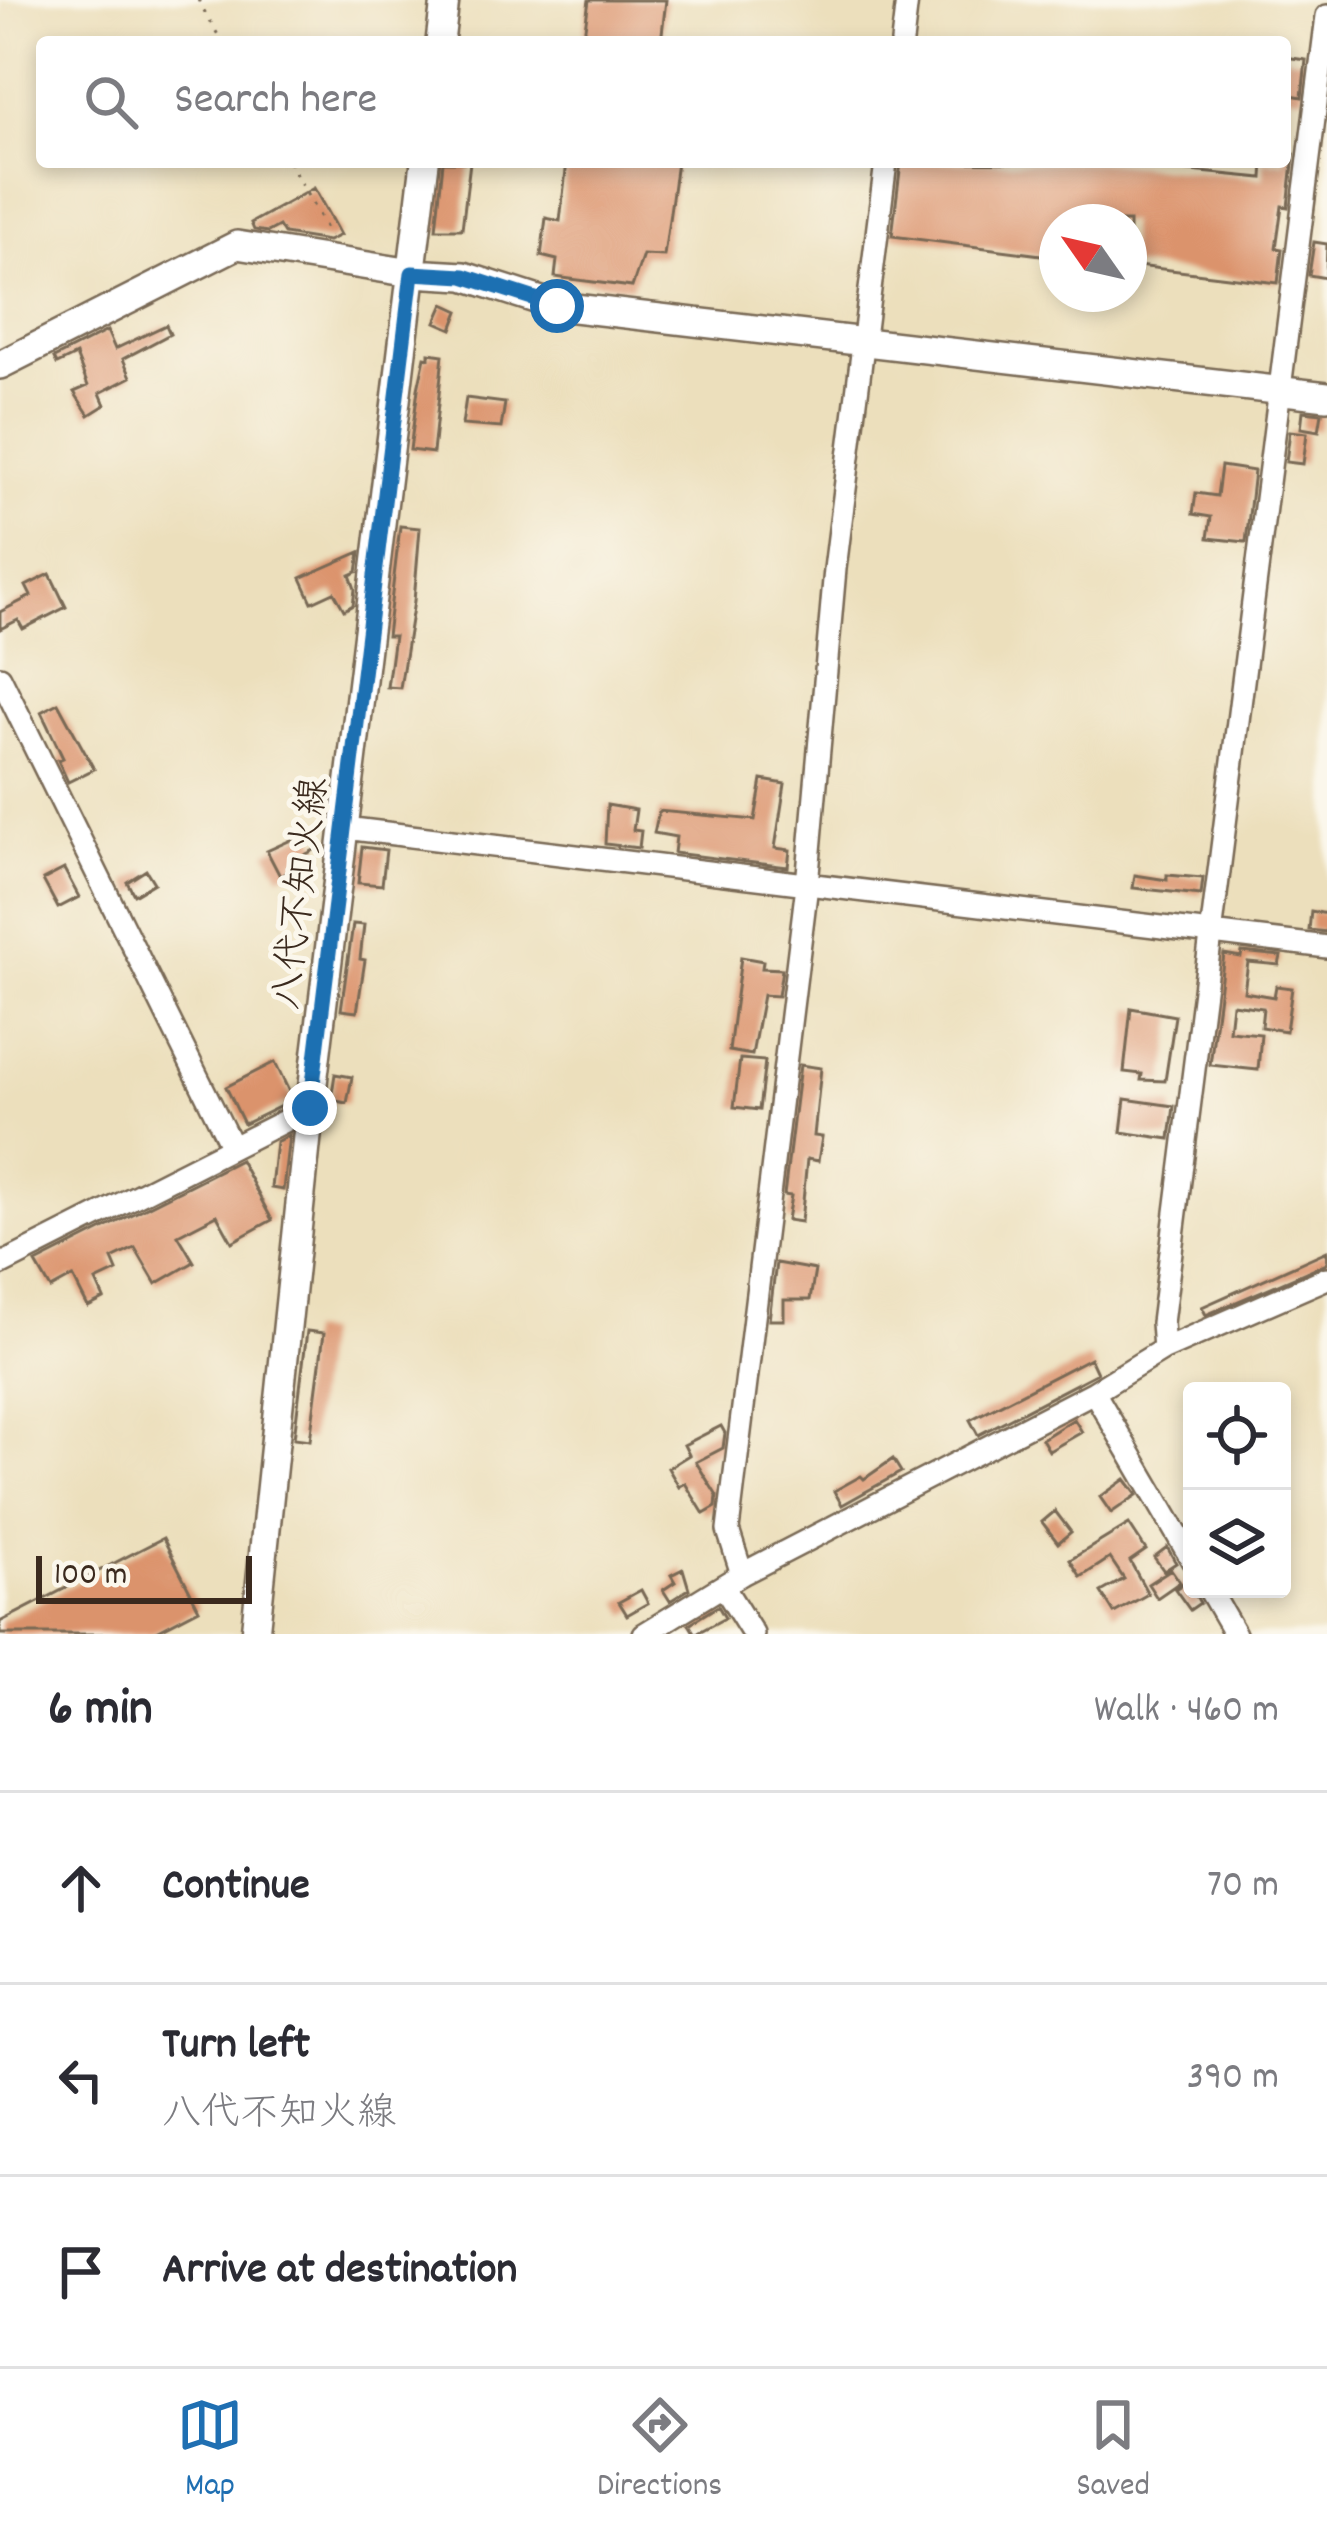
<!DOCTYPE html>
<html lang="en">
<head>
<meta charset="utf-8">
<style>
	:root { --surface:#fff; --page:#f7f7f7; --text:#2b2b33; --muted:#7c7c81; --line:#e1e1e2; --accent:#1f6fb2 }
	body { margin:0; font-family:Dekko,"Klee One",sans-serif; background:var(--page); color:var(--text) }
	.controls { position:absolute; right:36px; bottom:36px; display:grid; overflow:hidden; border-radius:12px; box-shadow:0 6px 18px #0003 }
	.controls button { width:108px; height:108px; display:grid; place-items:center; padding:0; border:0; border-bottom:3px solid var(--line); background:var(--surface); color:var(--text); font:60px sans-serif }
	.compass { position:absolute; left:1039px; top:204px; width:108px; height:108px; border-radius:50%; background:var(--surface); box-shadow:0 6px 18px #0003; rotate:304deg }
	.scale { position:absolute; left:36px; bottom:30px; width:216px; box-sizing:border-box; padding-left:12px; border:6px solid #3b2a1e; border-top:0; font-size:33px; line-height:42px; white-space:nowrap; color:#3b2a1e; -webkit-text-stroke:9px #fbf7ec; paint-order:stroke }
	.stop { position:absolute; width:36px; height:36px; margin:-27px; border:9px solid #1f6fb2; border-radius:50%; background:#fff }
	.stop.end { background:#1f6fb2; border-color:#fff; box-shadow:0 3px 12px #0008 }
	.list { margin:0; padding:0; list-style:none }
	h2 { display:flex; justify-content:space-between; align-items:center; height:156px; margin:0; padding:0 48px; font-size:51px }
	h2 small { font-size:39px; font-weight:400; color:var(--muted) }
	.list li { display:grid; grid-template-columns:78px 1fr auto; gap:36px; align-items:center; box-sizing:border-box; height:192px; padding:0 48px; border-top:3px solid var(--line) }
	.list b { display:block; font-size:45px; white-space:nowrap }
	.list p { margin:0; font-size:39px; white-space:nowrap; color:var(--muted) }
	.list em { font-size:39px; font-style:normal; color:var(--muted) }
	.icon { flex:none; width:66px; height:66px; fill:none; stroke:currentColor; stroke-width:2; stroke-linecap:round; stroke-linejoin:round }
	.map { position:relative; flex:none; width:1327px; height:1634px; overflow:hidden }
	.search { position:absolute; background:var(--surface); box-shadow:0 6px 18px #0003; left:36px; right:36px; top:36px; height:132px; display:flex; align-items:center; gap:30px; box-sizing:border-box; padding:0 42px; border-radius:12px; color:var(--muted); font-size:45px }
	.sheet { height:732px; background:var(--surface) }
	nav { display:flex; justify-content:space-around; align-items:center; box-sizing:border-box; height:168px; border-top:3px solid var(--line); background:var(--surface); font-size:33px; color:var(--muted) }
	nav a { display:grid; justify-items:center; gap:6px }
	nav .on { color:var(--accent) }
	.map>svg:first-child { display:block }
</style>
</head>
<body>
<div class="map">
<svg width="1327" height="1634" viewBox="0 0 1327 1634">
	<rect width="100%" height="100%" fill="#fbf7ec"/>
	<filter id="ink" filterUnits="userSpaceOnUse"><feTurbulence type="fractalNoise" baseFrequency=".00833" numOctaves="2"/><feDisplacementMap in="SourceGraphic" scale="24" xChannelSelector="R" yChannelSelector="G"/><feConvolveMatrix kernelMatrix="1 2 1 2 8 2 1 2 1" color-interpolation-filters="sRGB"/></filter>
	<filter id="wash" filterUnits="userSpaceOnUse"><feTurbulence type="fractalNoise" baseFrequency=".004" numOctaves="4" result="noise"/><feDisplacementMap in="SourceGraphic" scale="48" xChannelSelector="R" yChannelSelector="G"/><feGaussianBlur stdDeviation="2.7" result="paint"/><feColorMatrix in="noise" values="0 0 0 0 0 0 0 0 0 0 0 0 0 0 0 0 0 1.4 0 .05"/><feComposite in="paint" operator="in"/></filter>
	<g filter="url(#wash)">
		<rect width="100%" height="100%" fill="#ecdfbc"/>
		<g id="blocks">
			<path fill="#db936c" d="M589,0H666L661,42H583Z
				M1285,57L1306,60L1302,97L1285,94Z
				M1285,153L1294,154L1288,207L1282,206L1276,248L1282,249L1278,283L1129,265V222H1057V257L892,236L901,162L1109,163L1263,178L1264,162H1285Z
				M443,162H470L462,229H436Z
				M567,162H677L664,256L643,255L632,287L555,277L557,260L541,256L546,218L560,221Z
				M314,188L340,235L328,241L284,234L279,226L268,232L254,230L251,223Z
				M1314,242L1327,244L1326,278L1309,275Z
				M444,304L459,311L452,329L436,322Z
				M166,325L170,334L123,359L131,377L100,393L105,405L89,415L74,392L88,386L76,355L57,364L54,358L107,331L115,349Z
				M429,353L443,355L433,453L410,450L418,389L425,357L429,358Z
				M466,398L505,403L501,428L462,425Z
				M1303,411L1322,413L1319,431L1301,428Z
				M1290,431L1307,433L1303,464L1286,462Z
				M1221,466L1254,471L1246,542L1208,538L1211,517L1193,514L1196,493L1217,496Z
				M400,526L420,528L414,601L400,688L387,687L394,636H387Z
				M360,552L357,572L350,575L355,589L353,605L344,610L334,592L312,602L301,578Z
				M50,574L66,607L23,629L18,620L0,629V612L31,596L26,586Z
				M58,703L94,769L68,782L58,760L63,758L41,712Z
				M762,780L785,784L775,848L790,850L788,867L674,853L676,837L654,833L659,811L755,820Z
				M607,805L636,810L633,830L641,831L639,848L605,844Z
				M311,831L320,847L293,861L296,868L280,876L267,851Z
				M362,847L386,850L382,885L358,883Z
				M64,869L79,897L58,908L43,880Z
				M146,870L154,883L134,895L127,882Z
				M1135,875L1167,880V875L1203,878L1201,895L1133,888Z
				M1311,911L1327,914V932L1309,930Z
				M353,924L364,925L360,959L365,960L357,1012L341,1010Z
				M1242,952L1281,956L1279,965L1248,962L1244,992L1274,997L1276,986L1292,988L1286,1031L1261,1027L1263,1008L1232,1004L1229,1031L1261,1034L1258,1070L1210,1065L1224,954L1241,957Z
				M741,957L763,961L762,968L782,969L778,996L763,995L752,1055L729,1051Z
				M1131,1008L1175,1016L1165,1081L1141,1080L1142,1074L1124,1072Z
				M740,1059L765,1061L759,1110L734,1107Z
				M275,1062L293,1100L244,1124L226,1087Z
				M800,1065L821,1068L814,1136L822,1137L818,1161L807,1159L801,1222L787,1220L791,1196L784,1195Z
				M335,1074L352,1077L347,1103L331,1100Z
				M1125,1099L1174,1106L1170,1139L1121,1132Z
				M289,1135L283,1190L271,1188L276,1142Z
				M240,1160L272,1220L232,1242L217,1215L178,1235L194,1262L156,1284L135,1248L112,1259L117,1271L96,1281L104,1299L88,1307L73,1277L51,1289L36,1263Z
				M1327,1251V1263L1206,1315L1202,1307Z
				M776,1263L815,1270L810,1300H784V1320H769Z
				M307,1331L324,1333L310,1440L294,1438Z
				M1090,1358L1097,1373L978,1435L970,1420Z
				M1074,1419L1082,1432L1049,1451L1042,1439Z
				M721,1426L725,1433L723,1448L696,1462L717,1496L716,1507L704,1514L685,1483L679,1487L668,1468L689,1455L684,1445Z
				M893,1459L901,1472L842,1505L834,1491L861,1476L864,1479Z
				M1125,1479L1137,1495L1111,1513L1100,1497Z
				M1055,1511L1071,1532L1058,1543L1042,1522Z
				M1129,1524L1146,1550L1130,1561L1148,1594L1114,1613L1101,1592L1124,1579L1110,1558L1081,1577L1070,1560Z
				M163,1538L199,1609L151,1634H0V1622Z
				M1167,1547L1176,1563L1164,1571L1154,1557Z
				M683,1569L689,1589L670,1601L663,1590L675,1582L671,1575Z
				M1171,1569L1180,1582L1157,1598L1148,1584Z
				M1192,1578V1589L1200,1603L1190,1610L1175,1589Z
				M641,1590L648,1603L627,1615L619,1602Z
				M718,1606L725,1618L695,1634L689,1624Z"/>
		</g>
	</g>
	<g filter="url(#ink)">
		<use href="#blocks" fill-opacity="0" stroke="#796955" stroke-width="3"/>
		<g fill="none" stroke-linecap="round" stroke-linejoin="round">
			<defs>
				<path id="minor" d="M902,42L907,0
					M0,677L232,1147
					M345,828L1327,947
					M0,1265L310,1108
					M1164,1349L1162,1323L1327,16
					M1094,1392L1192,1560
					M742,1574L728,1530L807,885L835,569L886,162
					M723,1586L753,1634
					M1209,1589L1235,1634
					M644,1634L742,1574L1094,1392L1164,1349L1327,1278"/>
				<path id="major" d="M440,42L445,0
					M0,365L237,245L412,273L464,276L557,306L1327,396
					M255,1634L310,1108L425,162"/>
			</defs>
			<use href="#minor" stroke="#796955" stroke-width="26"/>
			<use href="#major" stroke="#796955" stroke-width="32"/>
			<path stroke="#796955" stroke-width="3" stroke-dasharray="3 9" stroke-linecap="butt" d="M198,0L222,42
				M289,162L330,236"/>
			<use href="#minor" stroke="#fff" stroke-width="21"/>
			<use href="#major" stroke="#fff" stroke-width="27"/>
		</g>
	</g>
	<g fill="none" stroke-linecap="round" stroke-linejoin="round" filter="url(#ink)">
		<path stroke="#1f6fb2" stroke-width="15" d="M310,1108L412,273L464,276L557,306"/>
	</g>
	<g text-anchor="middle" stroke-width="10" stroke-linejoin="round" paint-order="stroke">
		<g font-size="39" fill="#3b2a1e" stroke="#fbf7ec">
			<text transform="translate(297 893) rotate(-83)" y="14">八代不知火線</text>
		</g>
	</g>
</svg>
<div class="controls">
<button><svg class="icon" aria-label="locate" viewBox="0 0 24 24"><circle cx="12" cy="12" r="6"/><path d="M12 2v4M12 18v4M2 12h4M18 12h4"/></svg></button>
<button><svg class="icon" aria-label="layers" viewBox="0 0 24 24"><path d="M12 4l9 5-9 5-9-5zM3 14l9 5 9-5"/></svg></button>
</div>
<svg class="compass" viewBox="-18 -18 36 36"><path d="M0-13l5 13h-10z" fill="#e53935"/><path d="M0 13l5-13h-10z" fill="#7c7c81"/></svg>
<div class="scale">100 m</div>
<div class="stop" style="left:557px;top:306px"></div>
<div class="stop end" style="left:310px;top:1108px"></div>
<div class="search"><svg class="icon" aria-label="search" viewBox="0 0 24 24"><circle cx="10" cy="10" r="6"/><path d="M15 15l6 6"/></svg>Search here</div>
</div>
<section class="sheet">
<h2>6 min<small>Walk · 460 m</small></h2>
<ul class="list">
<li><svg class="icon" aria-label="ahead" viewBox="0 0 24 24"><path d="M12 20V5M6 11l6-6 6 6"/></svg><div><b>Continue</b></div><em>70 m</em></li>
<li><svg class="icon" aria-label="left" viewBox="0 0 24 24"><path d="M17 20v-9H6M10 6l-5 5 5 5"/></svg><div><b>Turn left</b><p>八代不知火線</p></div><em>390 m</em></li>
<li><svg class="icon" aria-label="arrive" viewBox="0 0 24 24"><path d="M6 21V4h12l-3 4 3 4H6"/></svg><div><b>Arrive at destination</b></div></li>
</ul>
</section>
<nav>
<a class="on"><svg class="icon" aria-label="map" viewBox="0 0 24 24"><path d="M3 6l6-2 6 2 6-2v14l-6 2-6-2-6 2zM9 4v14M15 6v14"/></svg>Map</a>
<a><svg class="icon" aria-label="directions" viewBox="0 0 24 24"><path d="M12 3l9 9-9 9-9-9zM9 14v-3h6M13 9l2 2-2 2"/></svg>Directions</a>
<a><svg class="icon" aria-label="saved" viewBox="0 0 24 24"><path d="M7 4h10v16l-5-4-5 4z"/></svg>Saved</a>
</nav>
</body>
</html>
